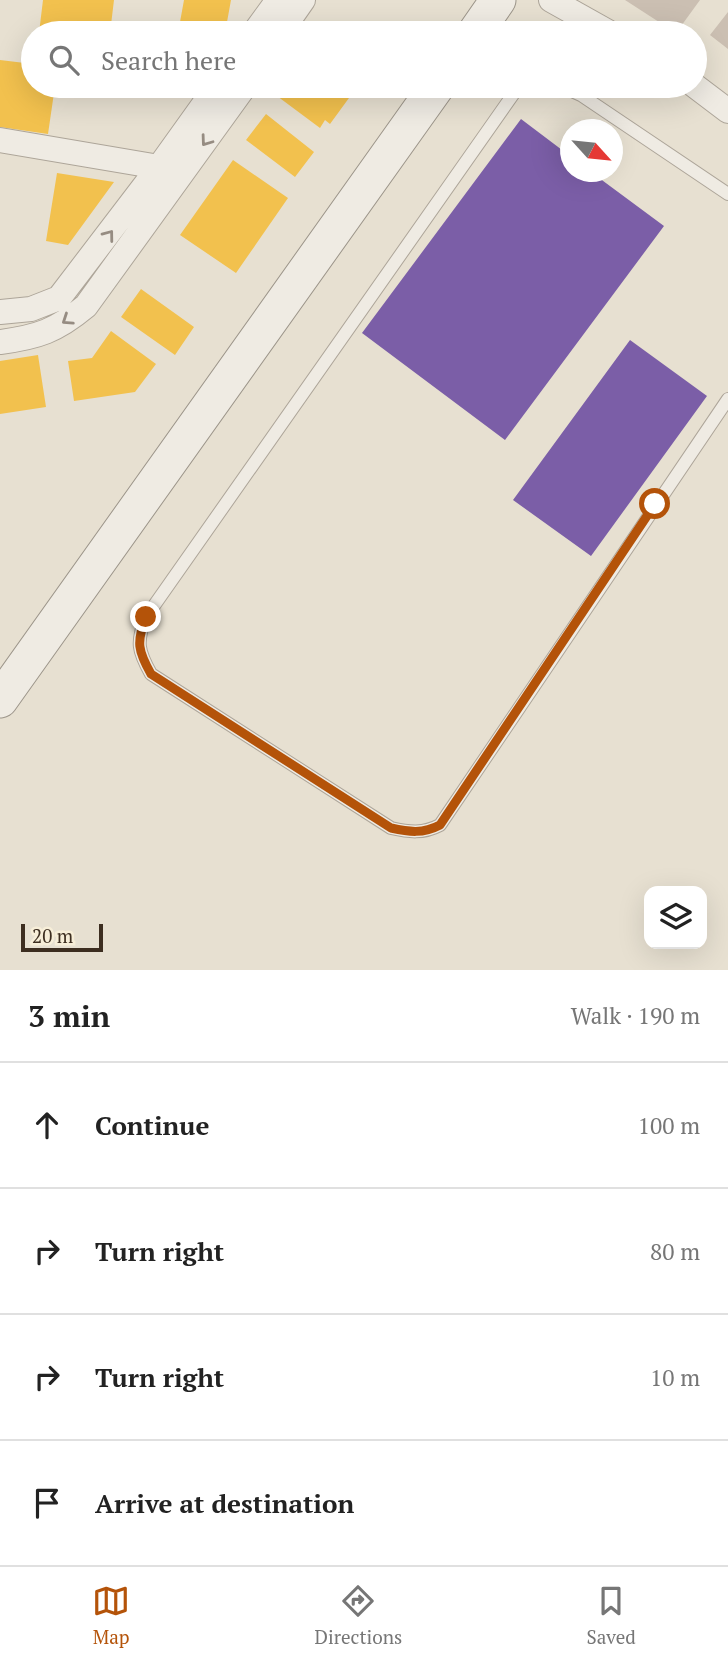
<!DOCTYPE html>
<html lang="en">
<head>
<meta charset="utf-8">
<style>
	:root { --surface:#fff; --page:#f2f2f2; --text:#222; --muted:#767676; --line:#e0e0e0; --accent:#b45309 }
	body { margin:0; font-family:"PT Serif",serif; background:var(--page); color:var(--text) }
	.controls { position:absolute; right:21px; bottom:21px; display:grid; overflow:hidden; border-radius:14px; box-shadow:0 7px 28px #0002 }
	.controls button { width:63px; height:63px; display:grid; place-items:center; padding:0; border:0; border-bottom:2px solid var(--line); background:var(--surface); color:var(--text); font:35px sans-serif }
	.compass { position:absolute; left:560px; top:119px; width:63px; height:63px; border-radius:50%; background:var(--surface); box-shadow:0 7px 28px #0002; rotate:117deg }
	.scale { position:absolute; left:21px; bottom:18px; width:82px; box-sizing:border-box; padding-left:7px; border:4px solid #3d2e20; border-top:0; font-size:19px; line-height:24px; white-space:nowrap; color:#3d2e20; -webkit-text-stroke:5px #f7eed8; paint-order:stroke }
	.stop { position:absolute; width:21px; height:21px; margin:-16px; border:5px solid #b45309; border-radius:50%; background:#fff }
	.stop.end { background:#b45309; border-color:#fff; box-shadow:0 2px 7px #0008 }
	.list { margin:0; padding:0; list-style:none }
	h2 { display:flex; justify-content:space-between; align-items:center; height:91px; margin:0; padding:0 28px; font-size:30px }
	h2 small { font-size:23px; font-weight:400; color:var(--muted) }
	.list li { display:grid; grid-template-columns:46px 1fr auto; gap:21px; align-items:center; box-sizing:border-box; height:126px; padding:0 28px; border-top:2px solid var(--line) }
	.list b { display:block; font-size:26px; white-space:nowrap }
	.list em { font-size:23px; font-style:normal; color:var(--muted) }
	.icon { flex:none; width:38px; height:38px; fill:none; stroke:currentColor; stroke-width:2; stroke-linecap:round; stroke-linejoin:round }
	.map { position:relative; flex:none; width:728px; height:970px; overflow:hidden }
	.search { position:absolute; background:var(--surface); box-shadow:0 7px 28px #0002; left:21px; right:21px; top:21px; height:77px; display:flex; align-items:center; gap:18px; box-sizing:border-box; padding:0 24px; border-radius:38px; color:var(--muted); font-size:26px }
	.sheet { height:595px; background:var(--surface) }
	nav { display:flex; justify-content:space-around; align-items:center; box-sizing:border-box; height:98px; border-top:2px solid var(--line); background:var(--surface); font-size:19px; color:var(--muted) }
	nav a { display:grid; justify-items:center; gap:4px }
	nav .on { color:var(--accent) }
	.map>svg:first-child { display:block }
</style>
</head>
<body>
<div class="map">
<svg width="728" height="970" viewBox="0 0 728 970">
	<rect width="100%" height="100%" fill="#e7e0d1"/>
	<path fill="#f2c14e" d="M43,0H114L110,33H39Z
		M184,0H231L225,33H178Z
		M0,60L33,64V86H55L48,134L0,127Z
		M284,86H354L357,87L330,124L325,120L320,128L277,96Z
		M266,114L314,152L295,177L246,140Z
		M233,160L288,198L236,273L180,235Z
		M57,173L114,182L68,245L46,241Z
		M141,289L194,327L175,355L121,317Z
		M111,331L156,364L135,392L74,401L68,361L92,358Z
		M38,355L46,407L0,414V361Z"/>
	<path fill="#7b5ea7" d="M521,119L570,156V172H591L664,226L505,440L362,333Z
		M630,340L707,396L591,556L513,500Z"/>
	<path fill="#cbbfb2" d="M625,0H700L676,33Z
		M728,12V49L710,35Z"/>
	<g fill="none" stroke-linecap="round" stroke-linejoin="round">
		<defs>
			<path id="lane" d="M519,86L146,617C136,642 138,651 151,674L391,828C409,832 423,834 440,825L728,399
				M561,86L581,95L728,194"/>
			<path id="street" d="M551,0L610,33
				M254,33L278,0
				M280,33L303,0
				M695,86L728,111
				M0,140L159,167
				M0,312L31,309L59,298L159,167L217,86
				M0,342C38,337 56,331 86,306L245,86"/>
			<path id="secondary" d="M475,33L498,0
				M0,700L437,86"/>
		</defs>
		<use href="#lane" stroke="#ada599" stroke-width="14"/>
		<use href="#street" stroke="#ada599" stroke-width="26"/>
		<use href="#secondary" stroke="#9c958a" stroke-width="37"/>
		<use href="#lane" stroke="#efebe3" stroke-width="12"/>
		<use href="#street" stroke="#efebe3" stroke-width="24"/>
		<use href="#secondary" stroke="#efebe3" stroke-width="35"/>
	</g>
	<defs><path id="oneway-chevron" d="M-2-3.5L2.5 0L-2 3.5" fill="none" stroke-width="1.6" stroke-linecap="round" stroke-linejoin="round" transform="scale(1.75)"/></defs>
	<g stroke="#968c82">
		<use href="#oneway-chevron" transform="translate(206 141) rotate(126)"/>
		<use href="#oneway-chevron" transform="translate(109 235) rotate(-53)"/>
		<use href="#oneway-chevron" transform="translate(67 320) rotate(146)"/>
	</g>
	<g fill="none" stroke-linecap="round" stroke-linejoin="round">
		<path stroke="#b45309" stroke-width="9" d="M146,617C136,642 138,651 151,674L391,828C409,832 423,834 440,825L655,504"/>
	</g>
</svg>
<div class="controls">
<button><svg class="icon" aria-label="layers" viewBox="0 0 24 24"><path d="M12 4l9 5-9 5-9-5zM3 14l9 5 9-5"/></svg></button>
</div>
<svg class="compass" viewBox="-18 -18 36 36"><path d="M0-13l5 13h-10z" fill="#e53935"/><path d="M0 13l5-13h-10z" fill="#767676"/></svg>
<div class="scale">20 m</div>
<div class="stop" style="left:655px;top:504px"></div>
<div class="stop end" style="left:146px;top:617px"></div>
<div class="search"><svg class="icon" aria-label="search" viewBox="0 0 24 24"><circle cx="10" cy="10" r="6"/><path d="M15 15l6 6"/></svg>Search here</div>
</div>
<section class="sheet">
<h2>3 min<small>Walk · 190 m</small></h2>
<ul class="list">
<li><svg class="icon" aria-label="ahead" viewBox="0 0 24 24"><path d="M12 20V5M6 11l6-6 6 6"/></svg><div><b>Continue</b></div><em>100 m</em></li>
<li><svg class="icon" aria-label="right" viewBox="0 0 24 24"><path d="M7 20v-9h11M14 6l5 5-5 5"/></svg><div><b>Turn right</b></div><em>80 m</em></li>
<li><svg class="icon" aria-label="right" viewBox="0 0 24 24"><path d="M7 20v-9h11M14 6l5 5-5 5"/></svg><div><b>Turn right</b></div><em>10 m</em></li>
<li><svg class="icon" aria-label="arrive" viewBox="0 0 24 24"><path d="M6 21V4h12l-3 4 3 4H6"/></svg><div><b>Arrive at destination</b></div></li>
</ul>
</section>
<nav>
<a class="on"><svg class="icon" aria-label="map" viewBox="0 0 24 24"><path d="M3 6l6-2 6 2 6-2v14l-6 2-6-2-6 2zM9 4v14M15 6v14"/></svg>Map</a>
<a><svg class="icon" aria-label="directions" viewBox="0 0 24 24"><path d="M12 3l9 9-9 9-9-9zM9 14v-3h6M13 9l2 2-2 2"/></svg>Directions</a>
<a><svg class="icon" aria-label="saved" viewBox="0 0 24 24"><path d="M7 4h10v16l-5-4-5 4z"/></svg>Saved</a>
</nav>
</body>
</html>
